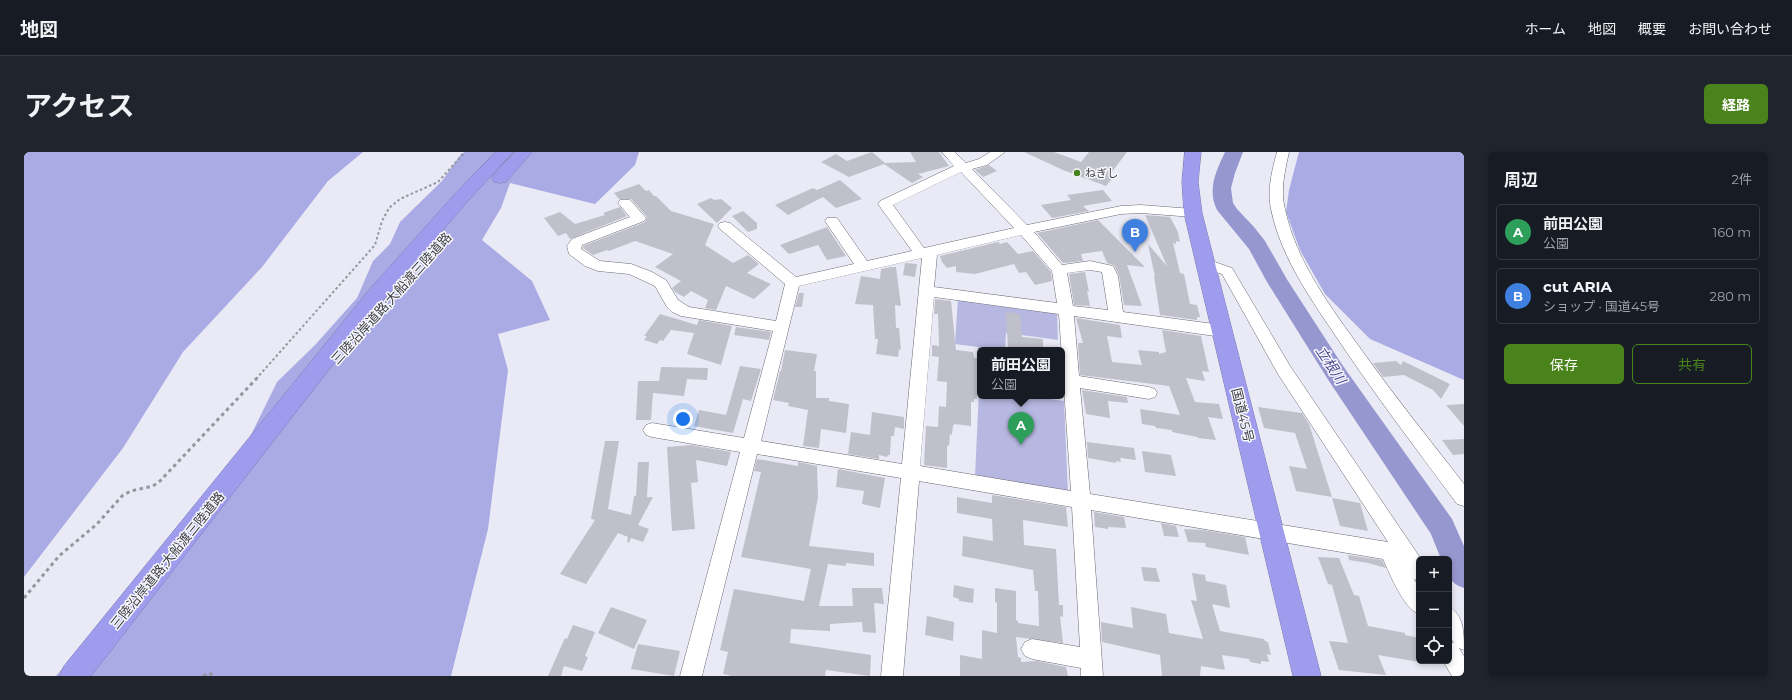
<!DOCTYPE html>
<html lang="ja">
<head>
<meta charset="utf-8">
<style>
	:root { --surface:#171b24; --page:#20242c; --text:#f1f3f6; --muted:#9ea1a6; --line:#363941; --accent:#4a821c }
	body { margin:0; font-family:Montserrat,"Noto Sans JP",sans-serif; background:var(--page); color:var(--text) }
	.controls { position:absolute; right:12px; bottom:12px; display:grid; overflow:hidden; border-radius:6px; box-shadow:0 2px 6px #0003 }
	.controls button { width:36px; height:36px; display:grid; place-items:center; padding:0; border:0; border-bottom:1px solid var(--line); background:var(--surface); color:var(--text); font:20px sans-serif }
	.you { position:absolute; left:659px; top:267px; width:14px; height:14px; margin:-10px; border:3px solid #fff; border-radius:50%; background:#1a73e8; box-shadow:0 0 0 6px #1a73e833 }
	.badge { display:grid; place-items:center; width:26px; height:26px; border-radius:50%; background:var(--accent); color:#fff; font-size:13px; font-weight:700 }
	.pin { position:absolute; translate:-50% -33px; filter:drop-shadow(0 1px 2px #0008) }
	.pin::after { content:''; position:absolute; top:21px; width:14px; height:12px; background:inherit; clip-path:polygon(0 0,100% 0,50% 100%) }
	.popup { position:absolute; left:953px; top:195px; width:88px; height:52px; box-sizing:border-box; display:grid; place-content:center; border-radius:6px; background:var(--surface); filter:drop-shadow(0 1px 3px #0005); font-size:13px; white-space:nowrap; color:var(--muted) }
	.popup b { font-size:15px; color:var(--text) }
	.popup::after { content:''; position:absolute; left:50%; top:100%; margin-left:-8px; border:8px solid transparent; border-top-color:var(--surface) }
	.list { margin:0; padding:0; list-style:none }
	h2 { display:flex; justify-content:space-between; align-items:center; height:52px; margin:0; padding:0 16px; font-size:17px }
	h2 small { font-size:13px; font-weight:400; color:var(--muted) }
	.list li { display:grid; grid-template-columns:26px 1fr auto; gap:12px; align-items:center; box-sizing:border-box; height:56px; margin:0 8px 8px; padding:0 8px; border:1px solid var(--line); border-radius:6px }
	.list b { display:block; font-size:15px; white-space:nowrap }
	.list p { margin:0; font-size:13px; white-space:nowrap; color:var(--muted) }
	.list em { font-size:13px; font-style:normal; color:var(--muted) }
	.actions { display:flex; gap:8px; padding:12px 16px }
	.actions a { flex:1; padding:9px 0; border:1px solid var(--accent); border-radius:6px; text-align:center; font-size:14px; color:var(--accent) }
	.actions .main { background:var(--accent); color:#fff }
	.icon { flex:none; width:22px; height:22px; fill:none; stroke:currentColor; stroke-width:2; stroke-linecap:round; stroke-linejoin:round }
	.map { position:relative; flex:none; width:1440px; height:524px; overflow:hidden; border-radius:6px }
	header { display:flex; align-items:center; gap:24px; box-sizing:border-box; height:56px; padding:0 20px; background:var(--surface); border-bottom:1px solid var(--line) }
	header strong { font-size:19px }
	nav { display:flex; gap:22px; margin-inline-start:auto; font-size:14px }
	.intro { display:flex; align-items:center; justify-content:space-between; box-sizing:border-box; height:96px; padding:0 24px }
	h1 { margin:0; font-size:28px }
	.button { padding:10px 18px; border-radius:6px; background:var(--accent); color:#fff; font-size:14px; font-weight:700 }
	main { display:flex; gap:24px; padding:0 24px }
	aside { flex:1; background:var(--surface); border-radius:6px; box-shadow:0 2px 6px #0003 }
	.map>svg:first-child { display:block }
</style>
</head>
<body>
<header>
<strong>地図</strong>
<nav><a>ホーム</a><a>地図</a><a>概要</a><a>お問い合わせ</a></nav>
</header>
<div class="intro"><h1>アクセス</h1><a class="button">経路</a></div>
<main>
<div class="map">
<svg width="1440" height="524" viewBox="0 0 1440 524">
	<rect width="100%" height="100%" fill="#e9eaf5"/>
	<path fill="#b7b8e1" d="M934,145L1033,160L1034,188L982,181L981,198H956V204L954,203V195L931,192Z
		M955,236L956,244H1007L1040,249L1044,342L951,326Z"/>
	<path fill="#aaaae5" d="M0,0H339L304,29L238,115L159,200L99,296L0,425Z
		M441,0H615L611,13L571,52L486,31L477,56L458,88L508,129L526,168L474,182L484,218L464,377L427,524H32L225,287L253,230L291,193L333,146L349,109L366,92L376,70L418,29L437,2Z
		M1275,0H1440V228L1346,187L1301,142L1276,98L1262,60L1265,38Z"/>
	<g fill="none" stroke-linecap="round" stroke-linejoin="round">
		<path fill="#9797d0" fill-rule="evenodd" d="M1201,0H1219L1211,21L1207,36L1209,51L1213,57L1230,75L1241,89L1264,129L1319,214L1428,367L1440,394V436C1423,430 1425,423 1425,407H1417L1407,382L1303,226L1243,130L1225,97L1193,58C1183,38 1192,19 1201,0Z"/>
	</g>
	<path fill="#c0c0cb" d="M848,0L861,11L892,10L886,0H915L925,14L894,22L899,25L888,31L860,12L825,25L797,10L812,2L823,9Z
		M1000,0H1030L1057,10L1065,0H1103L1085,24L1089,25L1082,34L1039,18Z
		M965,13L973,19L959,25L951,18Z
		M816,28L838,47L812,56L799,45L764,63L751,53L789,36L793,38Z
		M615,32L622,39L625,38L630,44H632L647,59L690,72L681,93L709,111L724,103L735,112L723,121L747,132L730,147L702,134L692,158L681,156L684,148L667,139L660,145L651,140L648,136L657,129L631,115L649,102L611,89L585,99L583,98L569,103L559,96V94L621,70L623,65L607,47H595L590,41Z
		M1079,38L1088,49L1059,54L1065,59L1028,66L1017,53L1047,48L1043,43Z
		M687,46L690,48L697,47L708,56L693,71L673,52Z
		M596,55L603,64L546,87L542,81L534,84L520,66L536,60L551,72L581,63L579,61Z
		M719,59L733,71V77L724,80L708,64Z
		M1121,63L1146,65L1154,80L1156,90L1152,89V92L1149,91L1156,121L1160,122L1166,152L1173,153L1176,165H1173V168L1136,163L1130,124L1131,125L1124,92L1143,114Z
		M1074,68L1121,115L1103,113L1118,154L1100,153L1095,123L1090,113L1083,111L1078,99L1057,102L1059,109L1039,111L1013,81Z
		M803,75L822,104L803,108L794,93L765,102L756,93Z
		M974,90L976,92L983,90L994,102L1009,99L1027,120L1028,129L1011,133L1002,120L995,121L990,112L951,122L932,120V114L923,116L918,110L916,104Z
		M881,111L893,112L891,125L879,123Z
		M867,115H872L877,154L871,153L872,176H875L877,198L875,197L874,205L852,202L854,187H851L849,153L831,152L837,124L856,127L857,117Z
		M1061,120L1065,140L1063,139L1066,154L1050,153L1045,122Z
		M775,141H780L778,155H771Z
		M911,147L927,149L932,198L949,200L950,206H956L953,247H950V250H947V274L930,272V274L929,273L928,283L926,282L925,294L923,293V316L900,313L902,274L914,275L915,254L922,255L923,230L913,229L915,205L908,204V193L915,194L914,162H910Z
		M982,160L996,162L998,185L1019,187V198H984Z
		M636,162L673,173L675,168L708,174L697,213L663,202L670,181L647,178L639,189L636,188L633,192L620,188L623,184H620Z
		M1052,166L1096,173L1098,186L1083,184L1088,210L1118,213L1114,198L1135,200V202L1142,200L1138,178L1177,184L1185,220L1178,219L1181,229L1162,226L1171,250L1195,252L1199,267L1184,265L1192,288L1174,286L1173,285L1148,280V278L1132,276L1131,274L1118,272L1116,257L1156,263L1145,234L1056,223L1054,191H1059Z
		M712,175L747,180L745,188L710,183Z
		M761,198L793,202L790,219H792V246H805V249L825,252L822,281L797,277L795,296L779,294L784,258L764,254L765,251L749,248L756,219H757Z
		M1372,209L1377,213L1379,209L1426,232L1417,247L1409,238L1380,223L1359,225L1349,211Z
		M716,214L737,217L727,249L719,247L709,281L670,274L675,258L702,263Z
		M637,215L684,216L683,228L663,227L660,244L629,241L627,268H612L614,229H635Z
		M1058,238L1103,245L1104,251L1084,249L1086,266L1062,262Z
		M1440,252V274L1422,253Z
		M1234,255L1278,261L1285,272L1308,345L1272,339L1265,314L1283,317L1271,281L1240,276Z
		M848,260L880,265V277L871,275L870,284H867L866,303H864L863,305L855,303V307L824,302L827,280L846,283Z
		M1440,287V302L1429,303L1418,288Z
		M581,289H595L584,357L607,363L610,344H612L614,310H625L623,345H629L614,373L625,377L619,390L607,386L605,391L603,390L604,385L594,381L562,432L536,422L571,368L567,367Z
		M1063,290L1110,296L1112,308L1096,306L1097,310L1092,309V311L1064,306Z
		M667,293L707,300L703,314L672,308L674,330L667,331L671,377L648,379L643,295Z
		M1118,299L1147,303L1152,324L1121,320Z
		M733,307L774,314V310L793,314L794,345L785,394L850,401V414L822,411V414L804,412L795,454H829L828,436H858L860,452L850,451L852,481L839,480L838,470L806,472V479L767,477L766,491L847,503L846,524L802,518L801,524H708L699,522L704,500L696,498L710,437L780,449L787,417L717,405L737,320L730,319Z
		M814,317L861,326L856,356L838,352L840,339L812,335Z
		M968,343L1042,355L1044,375L999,368L1000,393L1032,397L1035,453H1039V465L1036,464L1039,491L992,485L994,505L997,506V510L1013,509L1042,515L1044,524H936V503L958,507V478L973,481V451L971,450V436L992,439V468L994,469V471L1015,474L1014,439H1011L1009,418L938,404L939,384L969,389L968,367L933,361V345L968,351Z
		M1308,346L1336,351L1344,379L1316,374Z
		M1070,360L1100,365L1102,376L1084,375V377L1071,375Z
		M1137,371L1152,374L1155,385L1140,384Z
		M1160,377L1179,378L1221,385L1225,403L1182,395L1181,391L1164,390Z
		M1324,403L1358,408L1362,416L1344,411L1325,408Z
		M1294,405L1315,406L1330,443L1335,444L1344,474L1381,481V483L1395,486V510L1354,503L1362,523L1315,518L1305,489L1324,491L1308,433L1304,432Z
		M1117,415L1132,416L1136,430L1120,429Z
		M1168,421L1181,423L1182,429L1202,433L1206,456L1188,452L1196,479L1240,487L1241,489L1244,490L1247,503L1243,502L1245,510L1237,509V512L1226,510L1225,507L1198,503L1201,518L1177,514L1176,524H1138L1136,503L1078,490L1077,470L1109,476L1107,455L1142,462L1145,481L1179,487L1167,448L1173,449Z
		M930,433L950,437L949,451L935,449V447L929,445Z
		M587,455L623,468L610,497L574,481Z
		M903,464L930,470L929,489L901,483Z
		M549,473L571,480L561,504L564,505L558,519L540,514L537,524H524L541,486L543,487Z
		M614,492L656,499L650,524L607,517Z"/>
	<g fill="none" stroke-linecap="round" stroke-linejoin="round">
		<defs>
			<path id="minor" d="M918,0H931L942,11L955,7L966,0H981L963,13L948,17L1003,73L1097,54L1117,53L1169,57L1174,58L1176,61L1174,64L1169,65L1117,61L1097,62L1010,80L1038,113L1066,109L1089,114L1094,124L1099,160L1198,173L1203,175L1206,179L1203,183L1198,185L1050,164L1055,224L1125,235L1131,237L1133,241L1131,245L1125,247L1056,236L1066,342L1364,390L1254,222L1198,122L1177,115L1175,112L1177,109L1182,107L1208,116L1266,214L1397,407H1395V429L1390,427L1395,435V462C1379,456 1366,422 1359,407L1067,358L1079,524H1057V516L1008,507L1001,504L997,497L1001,490L1008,487L1056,495L1048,355L895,329L879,524H857L877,326L733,302L678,524H656L716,300L628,285L622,283L619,278L622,273L628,271L720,286L749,179L657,164L648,160L643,155L631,134L605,122L574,119L561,114L545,102L543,94L548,87L606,65L594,51L596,48H606L622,66L620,69L558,93L557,97L576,109L607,112L628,120L642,128L654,148L665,155L752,169L761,132L696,77L694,74L696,71L701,70L706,71L772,125L830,112L801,69L803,66H813L843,109L888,99L854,52L856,49L930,14ZM937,20L990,76L900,96L869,53ZM997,83L1028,119L1033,151L910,135L913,103ZM898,106L878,312L737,289L775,134ZM1066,118L1078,120L1084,158L1049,154L1043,121ZM910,145L1035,162L1047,339L896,314Z
				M1253,0H1265C1261,19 1256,38 1261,57C1272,110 1308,157 1339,200C1371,245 1406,288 1440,332V354L1433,352C1391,295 1348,239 1309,180C1284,143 1256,102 1247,57C1243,38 1248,18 1253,0Z
				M1425,455C1440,463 1440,481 1440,498L1435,496L1440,504V524H1428L1419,509H1425V489L1430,491L1425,483Z"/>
			<path id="highway" d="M472,0H489L443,50L359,148L67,524H36L40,514L345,138L431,42Z
				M491,0H508L482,30L476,31L470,30L468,26L470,22Z
				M1161,0H1177L1174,30L1178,61L1297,524H1269L1160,61L1158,30Z"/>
		</defs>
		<use href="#minor" stroke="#696973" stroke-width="1"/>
		<use href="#highway" stroke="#7c7ab1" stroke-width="1"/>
		<path stroke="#95969e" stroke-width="2" stroke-dasharray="2.5 2.5" stroke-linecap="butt" d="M232,227L351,93L358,69L365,56L376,47L414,30L441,0"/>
		<path stroke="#95969e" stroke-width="3" stroke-dasharray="3.5 3.5" stroke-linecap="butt" d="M0,446L35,404L73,372L99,343L107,339L129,334L136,329L233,226
			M179,524L185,521L191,524"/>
		<use href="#minor" fill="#fff" fill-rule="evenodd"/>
		<use href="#highway" fill="#9f9cee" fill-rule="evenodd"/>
	</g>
	<circle fill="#4a821c" stroke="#f7f7fe" stroke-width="1.5" cx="1053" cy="21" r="4"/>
	<g text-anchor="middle" stroke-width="3" stroke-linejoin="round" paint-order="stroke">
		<g font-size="11" fill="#3c3c41" stroke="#f7f7fe" text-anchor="start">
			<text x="1061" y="25">ねぎし</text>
		</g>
		<g font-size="13" fill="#3c3c41" stroke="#f7f7fe">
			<text transform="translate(367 146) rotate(-48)" y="5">三陸沿岸道路;大船渡三陸道路</text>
			<text transform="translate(1219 263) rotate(76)" y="5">国道45号</text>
			<text transform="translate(143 408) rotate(-51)" y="5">三陸沿岸道路;大船渡三陸道路</text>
		</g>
		<g font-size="14" font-style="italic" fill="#4c458c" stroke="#f7f7fe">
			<text transform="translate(1307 213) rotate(57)" y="5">立根川</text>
		</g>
	</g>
</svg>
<div class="controls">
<button>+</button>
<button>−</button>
<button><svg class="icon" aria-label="locate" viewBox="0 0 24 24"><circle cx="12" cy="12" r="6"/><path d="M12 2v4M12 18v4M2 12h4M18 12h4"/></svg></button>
</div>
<div class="you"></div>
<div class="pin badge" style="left:997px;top:293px;background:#2e9e5b">A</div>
<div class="popup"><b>前田公園</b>公園</div>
<div class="pin badge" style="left:1111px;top:100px;background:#3f7fe0">B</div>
</div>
<aside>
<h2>周辺<small>2件</small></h2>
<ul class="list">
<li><span class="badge" style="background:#2e9e5b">A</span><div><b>前田公園</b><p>公園</p></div><em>160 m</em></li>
<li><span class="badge" style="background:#3f7fe0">B</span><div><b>cut ARIA</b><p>ショップ · 国道45号</p></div><em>280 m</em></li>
</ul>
<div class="actions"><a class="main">保存</a><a>共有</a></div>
</aside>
</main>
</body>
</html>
